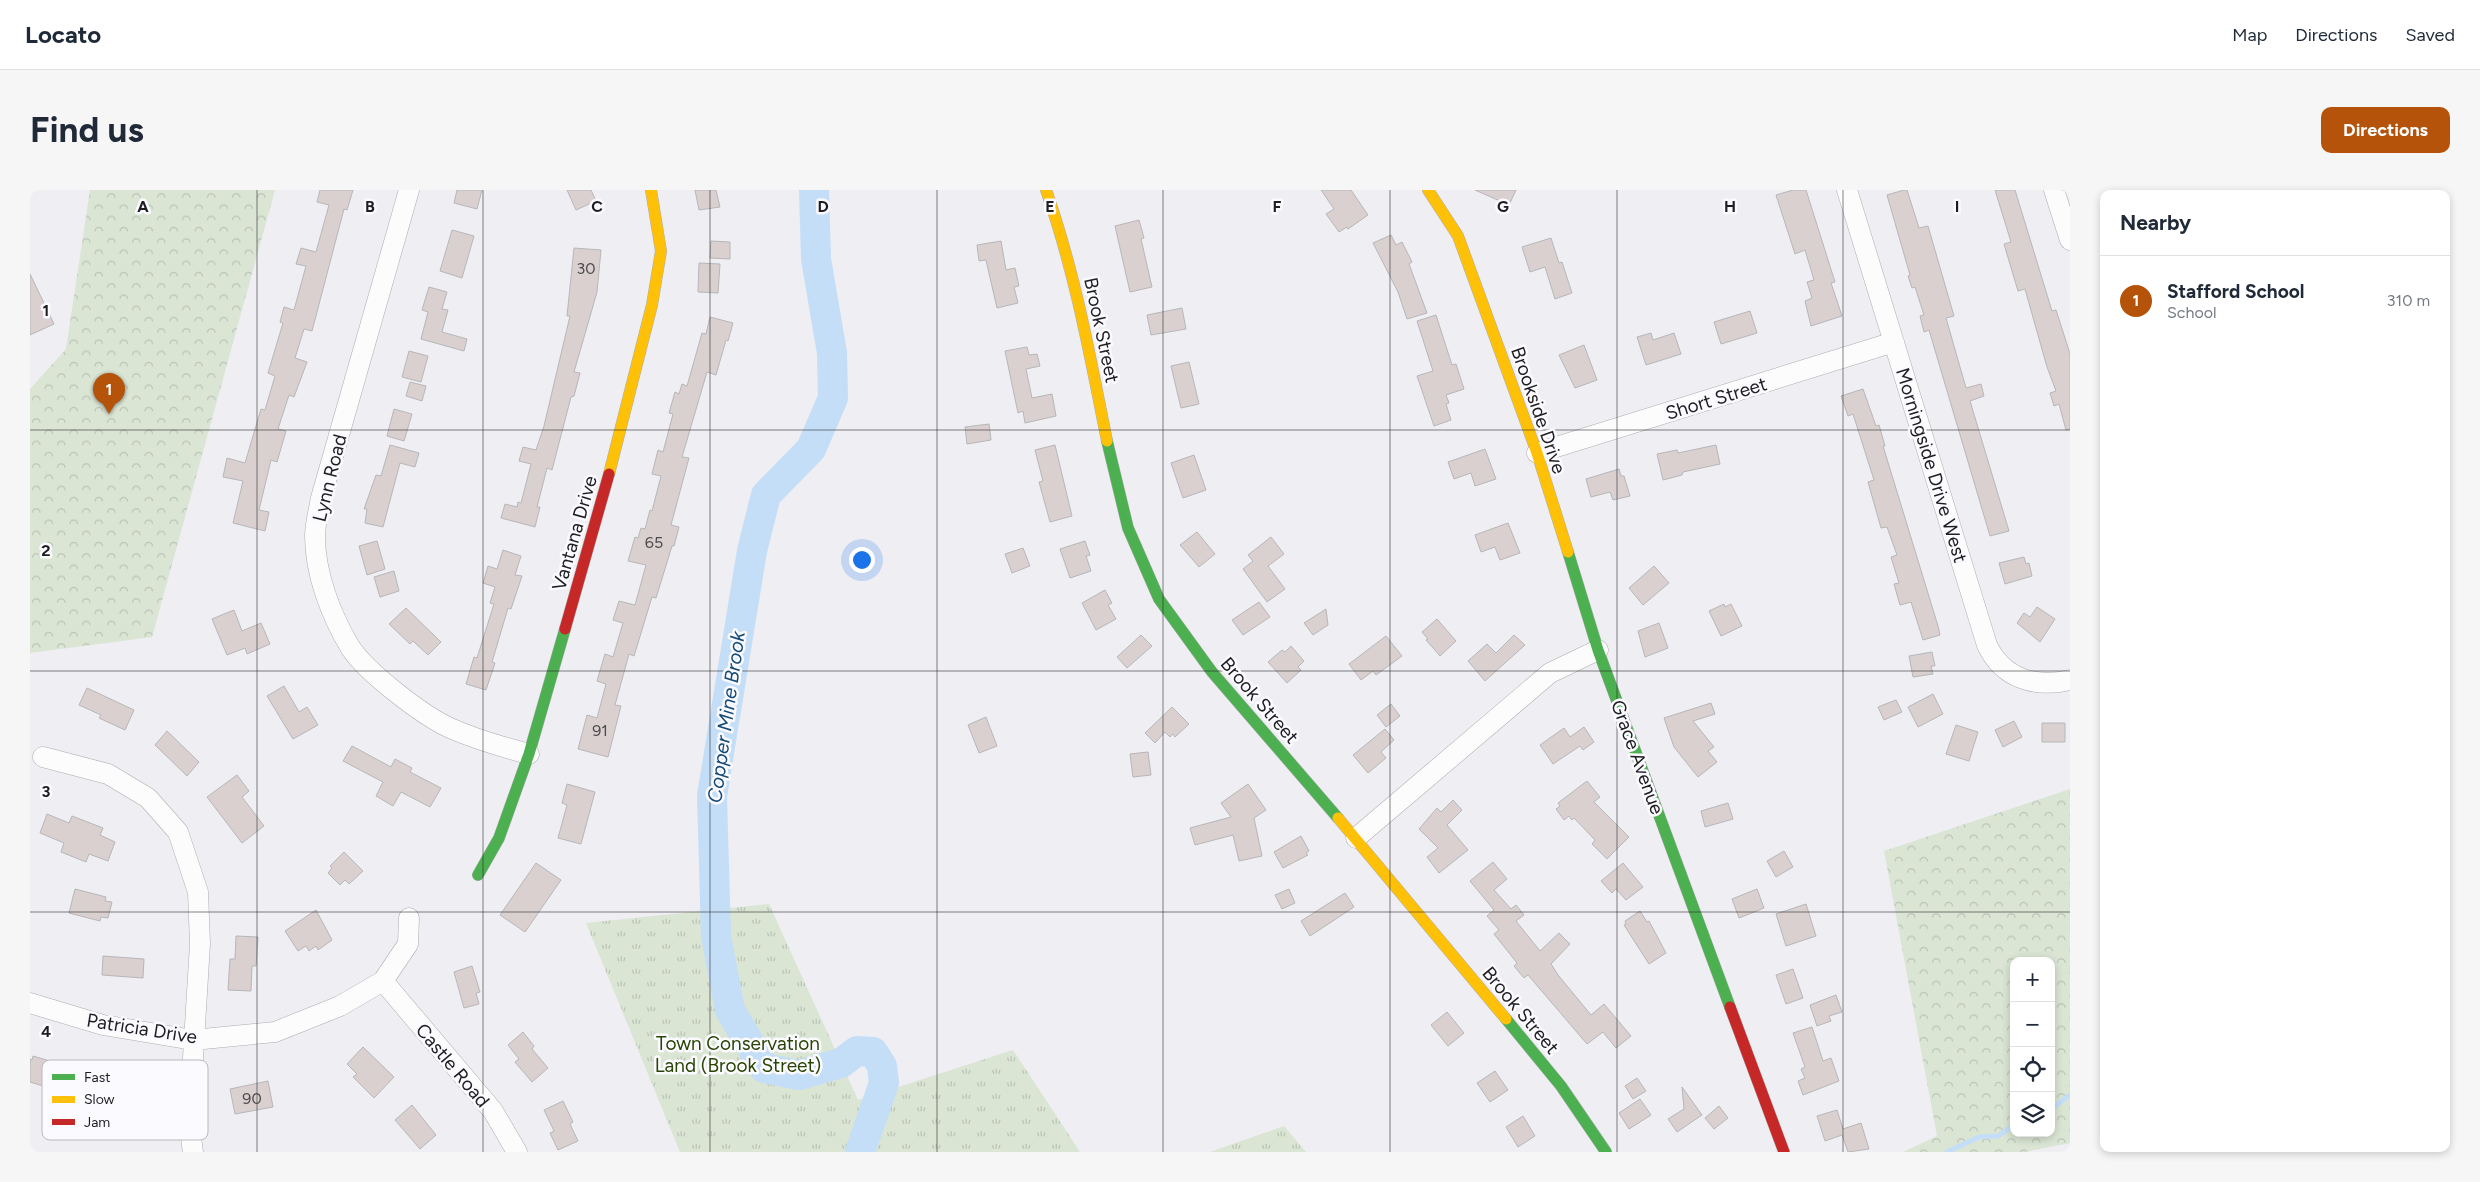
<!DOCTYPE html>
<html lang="en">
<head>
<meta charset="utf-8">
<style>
	:root { --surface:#fff; --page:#f6f6f7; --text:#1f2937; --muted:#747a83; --line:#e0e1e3; --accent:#b45309 }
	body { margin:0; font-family:Figtree,sans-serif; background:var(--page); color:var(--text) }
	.controls { position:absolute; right:15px; bottom:15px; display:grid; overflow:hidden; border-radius:10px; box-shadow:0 2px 8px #0003 }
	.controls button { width:45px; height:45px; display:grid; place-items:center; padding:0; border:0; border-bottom:1px solid var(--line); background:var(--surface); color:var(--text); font:25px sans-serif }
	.you { position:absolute; left:831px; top:369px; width:18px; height:18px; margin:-12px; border:4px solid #fff; border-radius:50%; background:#1a73e8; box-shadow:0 0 0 8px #1a73e833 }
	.badge { display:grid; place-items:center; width:32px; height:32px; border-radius:50%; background:var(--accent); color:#fff; font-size:16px; font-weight:700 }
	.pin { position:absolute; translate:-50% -41px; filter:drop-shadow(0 1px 2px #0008) }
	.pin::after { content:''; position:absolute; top:26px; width:18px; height:15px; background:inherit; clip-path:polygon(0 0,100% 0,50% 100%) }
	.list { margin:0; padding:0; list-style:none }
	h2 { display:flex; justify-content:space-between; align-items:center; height:65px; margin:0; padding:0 20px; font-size:21px }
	h2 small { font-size:16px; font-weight:400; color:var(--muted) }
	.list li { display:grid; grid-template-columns:32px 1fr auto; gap:15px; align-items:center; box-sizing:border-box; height:90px; padding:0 20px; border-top:1px solid var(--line) }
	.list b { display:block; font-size:19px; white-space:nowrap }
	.list p { margin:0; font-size:16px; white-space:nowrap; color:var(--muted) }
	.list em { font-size:16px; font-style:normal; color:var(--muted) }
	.icon { flex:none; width:28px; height:28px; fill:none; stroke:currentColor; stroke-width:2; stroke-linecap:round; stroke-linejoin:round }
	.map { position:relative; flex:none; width:2040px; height:962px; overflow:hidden; border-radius:10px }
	header { display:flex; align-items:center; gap:30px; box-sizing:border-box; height:70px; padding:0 25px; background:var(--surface); border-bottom:1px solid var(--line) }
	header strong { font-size:24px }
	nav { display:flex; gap:28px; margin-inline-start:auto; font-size:18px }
	.intro { display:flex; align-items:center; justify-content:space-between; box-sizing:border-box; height:120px; padding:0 30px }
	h1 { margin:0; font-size:35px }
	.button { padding:12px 22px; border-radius:10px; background:var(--accent); color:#fff; font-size:18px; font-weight:700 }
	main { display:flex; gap:30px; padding:0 30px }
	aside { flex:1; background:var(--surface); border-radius:10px; box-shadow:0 2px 8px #0003 }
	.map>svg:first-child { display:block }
</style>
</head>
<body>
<header>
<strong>Locato</strong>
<nav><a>Map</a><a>Directions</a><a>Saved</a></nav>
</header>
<div class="intro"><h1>Find us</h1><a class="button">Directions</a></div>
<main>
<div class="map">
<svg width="2040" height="962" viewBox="0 0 2040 962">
	<defs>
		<pattern id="forest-crowns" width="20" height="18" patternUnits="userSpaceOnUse" patternTransform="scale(1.25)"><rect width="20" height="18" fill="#dae5d4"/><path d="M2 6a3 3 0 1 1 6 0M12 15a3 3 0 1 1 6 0" fill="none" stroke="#bbc4b6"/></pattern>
		<pattern id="park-tufts" width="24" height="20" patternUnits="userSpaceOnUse" patternTransform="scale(1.25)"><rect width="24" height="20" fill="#dae5d4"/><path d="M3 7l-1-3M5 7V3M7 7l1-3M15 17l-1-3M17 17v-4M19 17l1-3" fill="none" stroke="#bbc4b6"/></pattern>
	</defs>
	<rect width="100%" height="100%" fill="#eeeef3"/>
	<path fill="url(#forest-crowns)" fill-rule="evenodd" d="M60,0H245L122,447L0,463V199L36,159Z
		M2040,599V953L1995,962H1873L1907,946L1854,661ZM1984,771H2021V943H1984Z"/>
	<path fill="url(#park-tufts)" d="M739,714L828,910L983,860L1050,962H650L556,733Z
		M1254,936L1276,962H1180Z"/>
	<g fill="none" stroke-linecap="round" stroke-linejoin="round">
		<path stroke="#c4def8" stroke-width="5" d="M2021,919L2040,905
			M1917,962L1949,947L1968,946L1984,935"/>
		<path stroke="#c4def8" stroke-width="30" d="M784,0L786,69L802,163L803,208L781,259L736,305L722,361L682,606L686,746L700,820L734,878L769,885L811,873L827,861L843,862L852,876L854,893L830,962"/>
	</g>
	<path fill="#dad0d0" stroke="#b7b6b8" d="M290,0H323L317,20L314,19L282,141L274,139L265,168L277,172L264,207L259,205L248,239L256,241L247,272L241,270L229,320L239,322L235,341L203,333L213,291L193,287L197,268L215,273L231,219L235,220L245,186L238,183L253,133L250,132L254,117L264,120L276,76L266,74L271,58L286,62L299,15L287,12Z
		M427,0H452L447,19L424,13Z
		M537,0H561L566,11L546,20Z
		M665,0H686L690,17L669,20Z
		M1291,0H1321L1338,25L1318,39L1317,37L1309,42L1296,24L1304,19Z
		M1445,0H1486L1479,15Z
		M1763,0H1776L1805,92L1801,93L1812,126L1781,136L1775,111L1782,108L1777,92L1784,90L1775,60L1765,64L1746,5Z
		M1874,0H1877L1889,38L1898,36L1924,126L1916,128L1936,198L1951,194L1954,206L1940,211L1979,341L1960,346L1899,140L1894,142L1890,126L1894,125L1885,97L1882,98L1878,86L1880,85L1857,5Z
		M1965,0H1985L2022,121L2026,120L2035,148L2040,164V239L2036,240L2029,214L2024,216L2020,203L2026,201L2017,177L1995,99L1988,101L1974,54L1981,52Z
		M1109,30L1114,48L1111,49L1122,97L1100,102L1085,36Z
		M422,40L444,46L432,88L410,81Z
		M1361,45L1366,55L1372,52L1382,72L1379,74L1397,123L1377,129L1368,102L1343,53Z
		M1521,48L1529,73L1532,72L1542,103L1525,109L1515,77L1500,82L1492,57Z
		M681,51L700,52V69L680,68Z
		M971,51L976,80L985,78L989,96L984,97L988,113L967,118L956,70L949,71L947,55Z
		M544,58L571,60L567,102L544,182L550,183L544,206L541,207L522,280L517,278L507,317H510L505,337L471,328L475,314L487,317L488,312L491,313L501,274L489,271L493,257L506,260L514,236L540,126H537Z
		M669,73L690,74L688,103L668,102Z
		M0,84L24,134L0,145Z
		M399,97L417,102L412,119L418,120L412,142L437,149L434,161L391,149L398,122L392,120Z
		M1152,118L1156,139L1121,145L1117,125Z
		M1720,121L1727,143L1691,154L1684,132Z
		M1406,125L1422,175L1426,174L1434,199L1416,205L1419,213L1416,214L1421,230L1404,236L1387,186L1403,181L1387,131Z
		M680,127L703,133L698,151L696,150L686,185L677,182L652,267L659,268L641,335L649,337L644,356H642L626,408L622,407L604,466L599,464L585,515L591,516L578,567L548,559L557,525L567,528L576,494L567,491L575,464L583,467L593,433L583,430L589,411L605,415L616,375L598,371L605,347L608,348L611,338L615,339L620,320L622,321L631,286L622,284L628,260L633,262L643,224L639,223L645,202L649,204L652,194L657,196L672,143L676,144Z
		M1621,143L1623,150L1644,143L1651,164L1616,175L1607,147Z
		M1554,155L1567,190L1545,198L1529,165Z
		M997,157L999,165L1007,164L1010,176L996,179L1002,208L1022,204L1026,226L995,233L993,221L988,223L975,161Z
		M379,161L398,166L391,192L372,187Z
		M1159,172L1169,214L1151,218L1141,176Z
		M380,192L396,196L392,211L376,206Z
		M1833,199L1846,236L1849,235L1855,256H1853L1908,436L1910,445L1893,450L1881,412L1870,415L1864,394L1869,393L1861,367L1867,365L1857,337L1851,338L1838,292L1844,290L1823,224L1818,226L1811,206Z
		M364,219L382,224L374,251L357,246Z
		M959,234L961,250L937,254L935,237Z
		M360,255L389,263L385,277L370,273L353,337L335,333L337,319H334L346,285L351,286Z
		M1025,255L1042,326L1020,332L1009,292L1013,291L1005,260Z
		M1686,255L1690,274L1653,282L1652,285L1633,290L1627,264L1647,260L1648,263Z
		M1455,259L1466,289L1445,296L1441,283L1424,289L1418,272Z
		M1164,265L1176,300L1153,308L1141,273Z
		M1589,279L1591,286H1594L1600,306L1583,310L1580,302L1561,307L1556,289Z
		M1478,333L1490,363L1470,370L1465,357L1451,362L1445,345Z
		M1167,342L1185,364L1169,377L1150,355Z
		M1241,347L1254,364L1238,376L1255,399L1237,412L1213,379L1223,371L1218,365Z
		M347,351L355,379L337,385L329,356Z
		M1055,351L1060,365L1056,366L1061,381L1040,388L1030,359Z
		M993,358L1000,376L982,383L975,364Z
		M473,360L491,366L485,385L492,386L481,419L478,418L462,472L465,473L456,500L436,494L444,467L447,468L464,414L460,413L465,397L453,393L458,376L467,379Z
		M1994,367L1996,374L1999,373L2002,386L1975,394L1969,373Z
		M1624,376L1639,393L1613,415L1599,398Z
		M364,381L369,401L350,407L344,387Z
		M1075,400L1082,413L1078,415L1086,429L1066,440L1052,413Z
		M1229,412L1240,427L1213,445L1202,430Z
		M1694,414L1695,417L1701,414L1712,436L1691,446L1679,421Z
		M2007,417L2025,429L2010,452L1987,433L1994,423L2000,427Z
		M376,418L411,452L398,465L383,451L380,454L359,434Z
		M1296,419L1298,435L1283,445L1274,433Z
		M204,420L212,441L231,433L240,454L217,464L215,458L197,465L182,429Z
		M1407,429L1426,451L1410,466L1396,450L1398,449L1392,442Z
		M1629,433L1638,458L1615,467L1608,441Z
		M1111,445L1122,456L1097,478L1087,467Z
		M1484,445L1495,455L1455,491L1438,471L1457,454L1466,463Z
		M1356,446L1372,466L1346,485L1343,481L1331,490L1319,474Z
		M1261,456L1274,471L1268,477L1271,480L1257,493L1238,472L1252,460L1255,462Z
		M1902,462L1905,476H1901L1903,484L1883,487L1879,466Z
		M254,496L269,522L277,517L288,535L263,549L237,506Z
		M57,498L104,520L95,540L69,528L71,525L49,515Z
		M1903,504L1913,524L1888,537L1878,517Z
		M1866,510L1872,522L1854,530L1848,517Z
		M1681,513L1685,524L1663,531L1684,557L1678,561L1687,572L1668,587L1644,557L1634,528Z
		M1361,514L1370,526L1356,537L1347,525Z
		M1142,517L1159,534L1145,547L1143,544L1140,547L1135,542L1125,553L1115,543Z
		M956,527L967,556L949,563L938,535Z
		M1984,531L1992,547L1973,557L1965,540Z
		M2012,533H2035V552H2012Z
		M1926,535L1948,542L1939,571L1916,564Z
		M1554,537L1564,552L1553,560L1550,556L1523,574L1510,555L1534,538L1540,547Z
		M1355,539L1364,550L1351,562L1356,568L1338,583L1323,565Z
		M137,541L169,572L157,586L125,555Z
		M322,556L361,577L365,569L382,578L380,582L411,598L400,617L371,602L363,616L346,606L353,592L313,571Z
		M1118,562L1121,585L1103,587L1100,564Z
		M207,585L219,601L212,607L234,636L212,653L177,607Z
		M1557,591L1570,607L1564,612L1599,647L1577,669L1562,654L1565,650L1544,628L1542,630L1539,626L1534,630L1526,619L1530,616L1528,613Z
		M537,594L565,602L551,654L528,648L537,615L532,613Z
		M1218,594L1236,620L1224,628L1232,666L1209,671L1203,645L1165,655L1160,638L1201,627L1191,613Z
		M1423,610L1432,620L1417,635L1438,660L1409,683L1397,667L1408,658L1389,639L1407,618L1411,622Z
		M1698,613L1703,629L1675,637L1671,621Z
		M17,624L39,633L42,626L73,638L70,645L85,652L78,671L59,664L56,672L31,662L34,653L10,643Z
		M1271,646L1279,661L1276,663L1278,665L1253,678L1244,662Z
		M1754,661L1763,677L1746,687L1737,671Z
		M314,662L333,681L319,694L315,690L310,695L298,683L302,678L300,676Z
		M1463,672L1477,689L1464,700L1481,719L1486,715L1494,725L1486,731L1510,761L1529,743L1540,754L1521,774L1528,785L1561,825L1574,814L1601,846L1586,858L1573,842L1557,854L1498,785L1494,788L1484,776L1487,773L1464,744L1469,740L1457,726L1464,720L1440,691Z
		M506,673L531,690L495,742L470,725Z
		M1593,673L1613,697L1596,710L1586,699L1582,703L1571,691Z
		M45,699L76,707L75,711L82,712L78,728L71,727L70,731L39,723Z
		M1259,699L1265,713L1252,719L1245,705Z
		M1727,699L1734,718L1709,728L1702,709Z
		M1315,703L1324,717L1280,746L1271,731Z
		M1776,714L1786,746L1756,756L1746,724Z
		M286,720L302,750L288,760L286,756L279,761L276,756L268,761L255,741Z
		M1610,721L1617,732L1619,731L1636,763L1619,774L1594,735L1596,734L1595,731Z
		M206,746L228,747L226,776H222L221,801L198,800L200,769H205Z
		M73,766L114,769L113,788L72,785Z
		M442,776L450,802L446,803L449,814L434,818L424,782Z
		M1763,779L1773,808L1756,814L1746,785Z
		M1806,805L1812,822L1799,826L1801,831L1787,836L1780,815Z
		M1417,822L1434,843L1418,856L1401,835Z
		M1782,837L1793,871L1801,868L1809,891L1773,905L1768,891L1775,888L1771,879L1775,877L1763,843Z
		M493,842L504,856L502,859L518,878L502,892L485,872L489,869L478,855Z
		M333,857L364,887L344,908L323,887L327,884L317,874Z
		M3,866L20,871L13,896L0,892V869L2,870Z
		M1465,881L1478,900L1460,912L1447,893Z
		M1607,888L1616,901L1603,909L1595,896Z
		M238,891L243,917L205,924L200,899Z
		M1652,897L1672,925L1647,942L1638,929L1654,919Z
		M1610,909L1621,925L1599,939L1589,923Z
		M533,911L543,932L540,934L548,951L528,960L520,943L524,941L514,920Z
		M382,915L406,945L390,959L365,930Z
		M1689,916L1698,928L1684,939L1675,928Z
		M1807,920L1813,939L1831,933L1839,959L1818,962L1812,945L1795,951L1787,926Z
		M1493,926L1505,946L1488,957L1476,937Z"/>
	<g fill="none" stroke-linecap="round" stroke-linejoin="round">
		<defs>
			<path id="street" d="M379,0L291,308C289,320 285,334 285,346C285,384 301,425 320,457C336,482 392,525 420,538C445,549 472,557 499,564
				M1817,0L1957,455C1973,489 2005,498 2040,490
				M2024,0L2040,50
				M1507,263L1864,152
				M13,567L78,584L118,608L148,642L168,702L170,754L159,933L163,962
				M1326,648L1520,483L1568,460
				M353,791L463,921L487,962
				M0,813L73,835L163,850L245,842L310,816L353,791L378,754L379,728"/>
			<path id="fast" d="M1077,251L1098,338L1129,409L1182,482L1308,628
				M1538,362L1568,460L1700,817
				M448,685L469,648L499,564L535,439
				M1476,829L1531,896L1576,962"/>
			<path id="slow" d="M1016,0C1045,82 1060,166 1077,251
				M1398,0L1428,46L1507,263L1538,362
				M579,284L622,115L631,61L621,0
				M1308,628L1476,829"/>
			<path id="jam" d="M535,439L579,284
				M1700,817L1754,962"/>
		</defs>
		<use href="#street" stroke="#adadb0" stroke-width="21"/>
		<use href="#fast" stroke="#adadb0" stroke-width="12"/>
		<use href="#slow" stroke="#adadb0" stroke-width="12"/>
		<use href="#jam" stroke="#adadb0" stroke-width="12"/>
		<use href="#street" stroke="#fcfcfd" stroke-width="20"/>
		<use href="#fast" stroke="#4caf50" stroke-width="11"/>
		<use href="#slow" stroke="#ffc107" stroke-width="11"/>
		<use href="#jam" stroke="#c62828" stroke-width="11"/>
	</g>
	<path fill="none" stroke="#1e1e21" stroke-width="1" stroke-opacity="0.55" d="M227,0V962M453,0V962M680,0V962M907,0V962M1133,0V962M1360,0V962M1587,0V962M1813,0V962M0,240H2040M0,481H2040M0,722H2040"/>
	<g text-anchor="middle" stroke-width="5" stroke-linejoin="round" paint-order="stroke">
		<g font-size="16" fill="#4d4a4d">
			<text x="556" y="84">30</text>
			<text x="624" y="358">65</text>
			<text x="570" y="546">91</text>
			<text x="222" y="914">90</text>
		</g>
		<g font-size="19" fill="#1e1e21" stroke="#fbfaff">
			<text transform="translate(1072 140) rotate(78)" y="7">Brook Street</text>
			<text transform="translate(1686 208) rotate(-17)" y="7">Short Street</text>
			<text transform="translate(1509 220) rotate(71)" y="7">Brookside Drive</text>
			<text transform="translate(1902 275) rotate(73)" y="7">Morningside Drive West</text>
			<text transform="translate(299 288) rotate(-76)" y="7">Lynn Road</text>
			<text transform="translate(544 343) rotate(-74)" y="7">Vantana Drive</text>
			<text transform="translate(1230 510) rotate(49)" y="7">Brook Street</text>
			<text transform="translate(1608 567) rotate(70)" y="7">Grace Avenue</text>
			<text transform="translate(1491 820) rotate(50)" y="7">Brook Street</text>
			<text transform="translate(112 838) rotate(9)" y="7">Patricia Drive</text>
			<text transform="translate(423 875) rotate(50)" y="7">Castle Road</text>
		</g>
		<g font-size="19" fill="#294404" stroke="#fbfaff">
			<text x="708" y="860">Town Conservation<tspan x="708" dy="22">Land (Brook Street)</tspan></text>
		</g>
		<g font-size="20" font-style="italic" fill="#144b78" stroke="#fbfaff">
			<text transform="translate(696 527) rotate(-82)" y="7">Copper Mine Brook</text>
		</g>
	</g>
	<rect x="12" y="870" width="166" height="80" rx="8" fill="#fbfaff" stroke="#b9b8bc" stroke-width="1"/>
	<rect x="22" y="884" width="23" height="6" fill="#4caf50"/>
	<rect x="22" y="906" width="23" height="7" fill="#ffc107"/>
	<rect x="22" y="929" width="23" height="6" fill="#c62828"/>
	<g font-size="14" fill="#1e1e21">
		<text x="54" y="892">Fast</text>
		<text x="54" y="914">Slow</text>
		<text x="54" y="937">Jam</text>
	</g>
	<g font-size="16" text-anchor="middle" font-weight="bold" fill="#1e1e21" stroke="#fbfaff" stroke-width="5" stroke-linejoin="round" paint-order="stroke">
		<text x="113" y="22">A</text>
		<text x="340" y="22">B</text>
		<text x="567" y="22">C</text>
		<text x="793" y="22">D</text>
		<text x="1020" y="22">E</text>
		<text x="1247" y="22">F</text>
		<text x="1473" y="22">G</text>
		<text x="1700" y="22">H</text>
		<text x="1927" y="22">I</text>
		<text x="16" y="126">1</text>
		<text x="16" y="366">2</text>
		<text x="16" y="607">3</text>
		<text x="16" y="847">4</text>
	</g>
</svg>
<div class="controls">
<button>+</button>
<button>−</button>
<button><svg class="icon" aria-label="locate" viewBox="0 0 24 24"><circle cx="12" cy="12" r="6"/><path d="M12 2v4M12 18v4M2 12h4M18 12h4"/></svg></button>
<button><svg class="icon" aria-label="layers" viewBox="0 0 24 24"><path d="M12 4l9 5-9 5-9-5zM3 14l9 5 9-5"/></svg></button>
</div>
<div class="you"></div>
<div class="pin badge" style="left:79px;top:224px">1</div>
</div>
<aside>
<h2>Nearby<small></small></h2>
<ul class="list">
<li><span class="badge">1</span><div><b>Stafford School</b><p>School</p></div><em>310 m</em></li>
</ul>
</aside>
</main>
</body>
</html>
